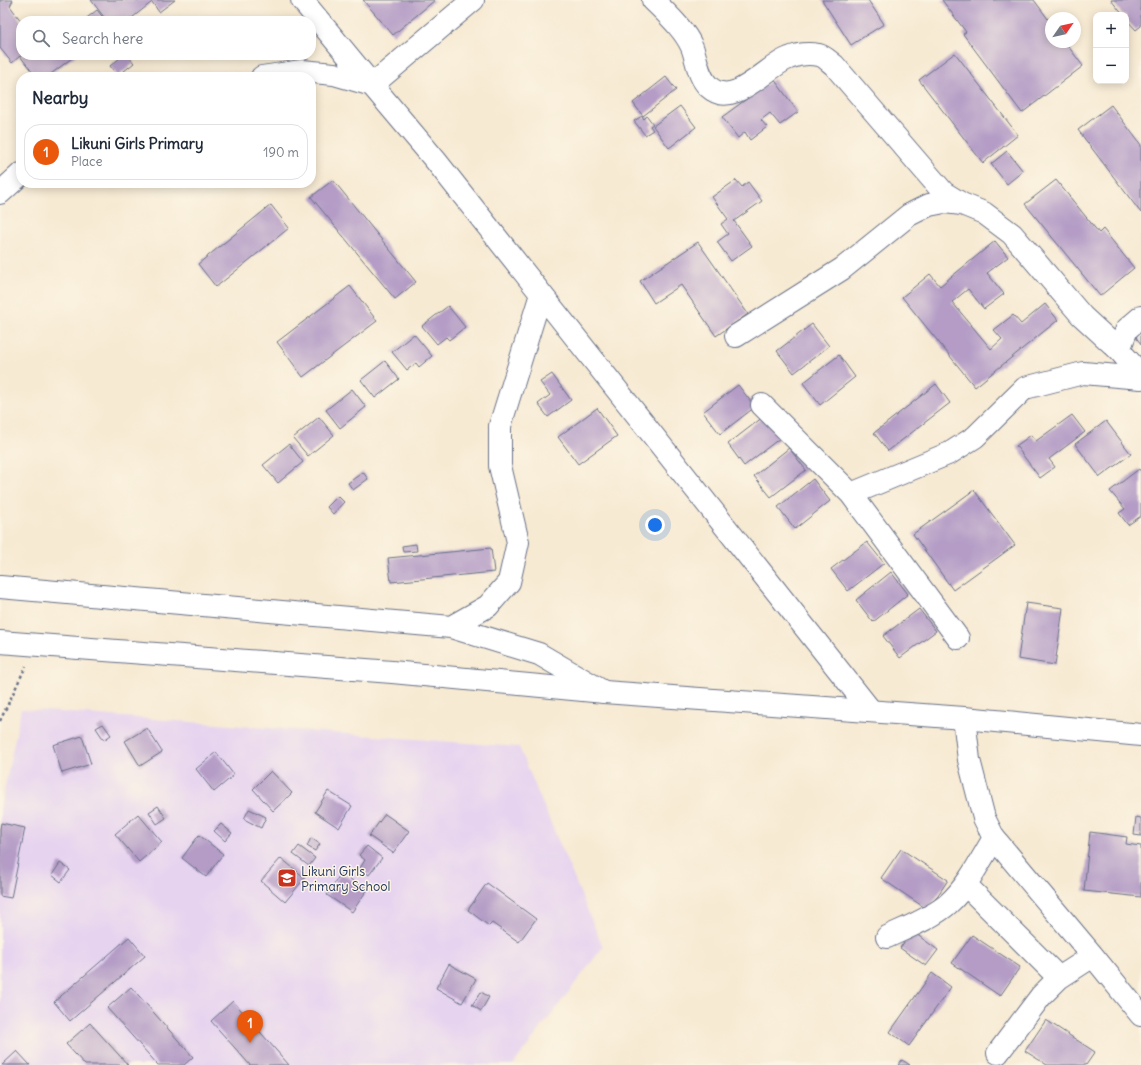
<!DOCTYPE html>
<html lang="en">
<head>
<meta charset="utf-8">
<style>
	:root { --surface:#fff; --page:#f6f6f7; --text:#1f2937; --muted:#747a83; --line:#e0e1e3; --accent:#ea580c }
	body { margin:0; font-family:Delius,sans-serif; background:var(--page); color:var(--text) }
	.controls { position:absolute; right:12px; top:12px; display:grid; overflow:hidden; border-radius:8px; box-shadow:0 2px 10px #0003 }
	.controls button { width:36px; height:36px; display:grid; place-items:center; padding:0; border:0; border-bottom:1px solid var(--line); background:var(--surface); color:var(--text); font:20px sans-serif }
	.compass { position:absolute; left:1045px; top:12px; width:36px; height:36px; border-radius:50%; background:var(--surface); box-shadow:0 2px 10px #0003; rotate:56deg }
	.you { position:absolute; left:655px; top:525px; width:14px; height:14px; margin:-10px; border:3px solid #fff; border-radius:50%; background:#1a73e8; box-shadow:0 0 0 6px #1a73e833 }
	.badge { display:grid; place-items:center; width:26px; height:26px; border-radius:50%; background:var(--accent); color:#fff; font-size:13px; font-weight:700 }
	.pin { position:absolute; translate:-50% -33px; filter:drop-shadow(0 1px 2px #0008) }
	.pin::after { content:''; position:absolute; top:21px; width:14px; height:12px; background:inherit; clip-path:polygon(0 0,100% 0,50% 100%) }
	.list { margin:0; padding:0; list-style:none }
	h2 { display:flex; justify-content:space-between; align-items:center; height:52px; margin:0; padding:0 16px; font-size:17px }
	h2 small { font-size:13px; font-weight:400; color:var(--muted) }
	.list li { display:grid; grid-template-columns:26px 1fr auto; gap:12px; align-items:center; box-sizing:border-box; height:56px; margin:0 8px 8px; padding:0 8px; border:1px solid var(--line); border-radius:16px }
	.list b { display:block; font-size:15px; white-space:nowrap }
	.list p { margin:0; font-size:13px; white-space:nowrap; color:var(--muted) }
	.list em { font-size:13px; font-style:normal; color:var(--muted) }
	.icon { flex:none; width:22px; height:22px; fill:none; stroke:currentColor; stroke-width:2; stroke-linecap:round; stroke-linejoin:round }
	.map { position:relative; flex:none; width:1141px; height:1065px; overflow:hidden }
	.search { position:absolute; background:var(--surface); box-shadow:0 2px 10px #0003; left:16px; top:16px; width:300px; height:44px; display:flex; align-items:center; gap:10px; box-sizing:border-box; padding:0 14px; border-radius:16px; color:var(--muted); font-size:15px }
	.panel { position:absolute; background:var(--surface); box-shadow:0 2px 10px #0003; left:16px; top:72px; width:300px; height:116px; border-radius:16px }
	.map>svg:first-child { display:block }
</style>
</head>
<body>
<div class="map">
<svg width="1141" height="1065" viewBox="0 0 1141 1065">
	<rect width="100%" height="100%" fill="#fcf5e5"/>
	<filter id="ink" filterUnits="userSpaceOnUse"><feTurbulence type="fractalNoise" baseFrequency=".025" numOctaves="2"/><feDisplacementMap in="SourceGraphic" scale="8" xChannelSelector="R" yChannelSelector="G"/><feConvolveMatrix kernelMatrix="1 2 1 2 8 2 1 2 1" color-interpolation-filters="sRGB"/></filter>
	<filter id="wash" filterUnits="userSpaceOnUse"><feTurbulence type="fractalNoise" baseFrequency=".012" numOctaves="4" result="noise"/><feDisplacementMap in="SourceGraphic" scale="16" xChannelSelector="R" yChannelSelector="G"/><feGaussianBlur stdDeviation="0.9" result="paint"/><feColorMatrix in="noise" values="0 0 0 0 0 0 0 0 0 0 0 0 0 0 0 0 0 1.4 0 .05"/><feComposite in="paint" operator="in"/></filter>
	<g filter="url(#wash)">
		<rect width="100%" height="100%" fill="#f7ead3"/>
		<path fill="#e6d3f0" d="M21,709L519,747L603,947L513,1065H0V810Z"/>
		<g id="blocks">
			<path fill="#b49cc6" d="M0,0H13L10,6L21,21V55H76L47,77H36L20,56L12,63L0,48Z
				M91,0H175L159,12L152,2L128,21H107Z
				M363,0H435L393,35Z
				M822,0H868L884,24L851,45Z
				M942,0H1034L1051,23V42H1065L1083,66L1022,113L963,34L966,32Z
				M1111,0H1141V26L1136,30L1126,19V15H1123Z
				M97,10L106,21H83Z
				M955,53L1018,135L983,163L919,80Z
				M124,55H127L134,63L118,76L110,66Z
				M666,77L676,90L643,116L633,103Z
				M774,79L798,112L780,125L770,113L761,120L767,127L750,140L745,132L738,138L722,117Z
				M1111,105L1141,145V213L1078,130Z
				M680,106L696,127L669,148L653,126Z
				M642,116L644,119L647,116L653,124L650,126L653,130L645,135L634,121Z
				M1007,151L1023,171L1007,184L991,164Z
				M333,180L416,282L395,299L311,197Z
				M736,180L742,187L748,182L762,201L734,221L752,246L731,261L717,242L728,234L721,224L728,219L712,197Z
				M1056,180L1099,233L1103,229L1134,268L1100,296L1025,204Z
				M271,205L289,228L216,287L198,264Z
				M995,241L1008,257L987,273L1004,294L984,309L968,289L952,302L991,349L1002,339L994,330L1013,315L1021,324L1045,304L1058,320L975,387L902,297L930,274L940,286Z
				M698,242L748,314L716,336L681,285L654,303L640,281Z
				M350,286L377,321L303,377L277,342Z
				M448,306L465,327L449,340L446,337L437,344L422,326Z
				M812,324L829,346L794,373L777,351Z
				M1141,331V344L1135,336Z
				M414,334L432,356L419,367L416,363L407,370L392,352Z
				M839,355L855,377L820,405L803,383Z
				M385,361L399,379L375,398L361,380Z
				M552,374L571,400L548,417L538,404L550,395L540,382Z
				M936,384L950,403L888,451L874,433Z
				M738,385L755,407L720,434L703,412Z
				M352,389L366,407L340,428L326,410Z
				M597,408L617,436L578,464L558,437Z
				M1072,415L1085,432L1049,459L1055,467L1040,478L1016,446L1031,435L1036,441Z
				M319,417L334,435L308,456L293,438Z
				M763,417L780,438L744,466L728,444Z
				M1106,421L1131,454L1100,477L1075,444Z
				M289,444L303,462L278,483L263,465Z
				M789,448L806,470L771,497L754,476Z
				M1139,469L1141,472V516L1128,525L1119,513L1125,509L1110,491Z
				M363,472L368,479L353,490L348,483Z
				M813,479L830,501L795,529L778,507Z
				M974,490L1015,545L953,590L913,534Z
				M338,496L344,502L333,514L327,507Z
				M867,542L884,563L848,591L831,569Z
				M416,544L417,551L403,552L402,546Z
				M491,548L494,572L391,582L388,558Z
				M891,572L908,594L873,622L856,600Z
				M1026,603L1063,608L1055,665L1018,659Z
				M919,609L936,631L900,658L883,636Z
				M103,724L111,735L104,740L96,728Z
				M147,728L162,752L140,766L125,741Z
				M82,736L91,764L62,773L53,745Z
				M216,752L234,775L214,792L196,769Z
				M271,771L292,793L273,811L253,789Z
				M328,791L352,806L339,828L315,812Z
				M158,806L166,818L157,824L149,812Z
				M249,809L266,817L261,828L244,819Z
				M138,814L162,842L139,862L115,834Z
				M385,814L409,831L393,853L369,836Z
				M1136,817L1141,818V836L1134,835Z
				M1,823L25,828L11,898L0,896V829Z
				M221,824L232,833L225,841L214,831Z
				M1090,832L1127,837L1126,844L1141,846V897L1084,891Z
				M199,835L223,854L206,877L182,858Z
				M311,838L320,844L315,851L307,846Z
				M299,846L315,858L309,866L293,854Z
				M367,846L382,858L369,875L360,868L365,860L359,855Z
				M901,849L948,880L928,910L881,878Z
				M281,858L305,878L285,902L261,881Z
				M60,863L70,870L61,882L52,875Z
				M341,873L367,890L352,912L327,895Z
				M487,883L536,919L519,942L492,923L489,926L468,910Z
				M912,931L938,950L926,966L900,948Z
				M972,935L1020,967L1000,996L952,963Z
				M129,937L145,956L70,1021L54,1002Z
				M449,964L476,979L462,1003L436,988Z
				M932,973L951,987L909,1046L890,1032Z
				M131,987L193,1057L184,1065H158L107,1008Z
				M481,992L489,997L481,1011L472,1005Z
				M233,1001L289,1065H250L211,1021Z
				M1046,1020L1095,1052L1086,1065H1047L1025,1051Z
				M90,1023L128,1065H85L66,1044Z
				M17,1051L30,1065H2Z
				M902,1060L910,1065H898Z"/>
		</g>
	</g>
	<g filter="url(#ink)">
		<use href="#blocks" fill-opacity="0" stroke="#687087" stroke-width="1"/>
		<g fill="none" stroke-linecap="round" stroke-linejoin="round">
			<defs>
				<path id="minor" d="M302,0L372,85L436,161L871,711
					M653,0C667,14 684,29 692,47C697,60 698,77 709,87C734,110 766,66 789,58C798,54 809,53 819,55C824,56 830,62 834,65L944,193L962,204L984,213L1012,234L1082,316L1119,350L1141,375
					M262,77L302,71L334,74L372,85L473,0
					M0,193L21,174
					M736,336L842,269L909,215L929,205L944,202L962,204
					M1119,350L1127,329L1141,317
					M762,405L851,494L958,638
					M851,494L950,453L975,437L1025,388L1083,373L1141,378
					M0,587L451,627L539,654L604,692
					M451,627L488,606L509,582L518,542L500,466V426L541,294
					M964,718L969,760L984,818L994,838L1093,956L1141,1015
					M966,885L1059,978
					M887,937C906,928 932,918 948,904C968,886 980,861 994,838
					M998,1053L1041,996L1059,978L1093,956"/>
				<path id="major" d="M0,642L392,672L604,692L964,718L1141,735"/>
			</defs>
			<use href="#minor" stroke="#687087" stroke-width="24"/>
			<use href="#major" stroke="#687087" stroke-width="24"/>
			<path stroke="#687087" stroke-width="2.5" stroke-dasharray="3 3" stroke-linecap="butt" d="M0,721L26,666"/>
			<use href="#minor" stroke="#fff" stroke-width="22"/>
			<use href="#major" stroke="#fff" stroke-width="22"/>
		</g>
	</g>
	<defs>
		<symbol id="school-square" viewBox="-11 -11 22 22"><rect x="-9" y="-9" width="18" height="18" rx="4" fill="#c8321e" stroke="#fcf5e5"/><path d="M0-5L7-2L0 1L-7-2ZM-4 1L0 2.5L4 1V4Q0 6-4 4Z" fill="#fff"/></symbol>
	</defs>
	<g fill-rule="evenodd">
		<use href="#school-square" x="276" y="867" width="22" height="22"/>
	</g>
	<g text-anchor="middle" stroke-width="3" stroke-linejoin="round" paint-order="stroke">
		<g font-size="13" fill="#1b2f5e" stroke="#fcf5e5" text-anchor="start">
			<text x="301" y="876">Likuni Girls<tspan x="301" dy="15">Primary School</tspan></text>
		</g>
	</g>
</svg>
<div class="controls">
<button>+</button>
<button>−</button>
</div>
<svg class="compass" viewBox="-18 -18 36 36"><path d="M0-13l5 13h-10z" fill="#e53935"/><path d="M0 13l5-13h-10z" fill="#747a83"/></svg>
<div class="you"></div>
<div class="pin badge" style="left:250px;top:1043px">1</div>
<div class="search"><svg class="icon" aria-label="search" viewBox="0 0 24 24"><circle cx="10" cy="10" r="6"/><path d="M15 15l6 6"/></svg>Search here</div>
<section class="panel">
<h2>Nearby<small></small></h2>
<ul class="list">
<li><span class="badge">1</span><div><b>Likuni Girls Primary</b><p>Place</p></div><em>190 m</em></li>
</ul>
</section>
</div>
</body>
</html>
